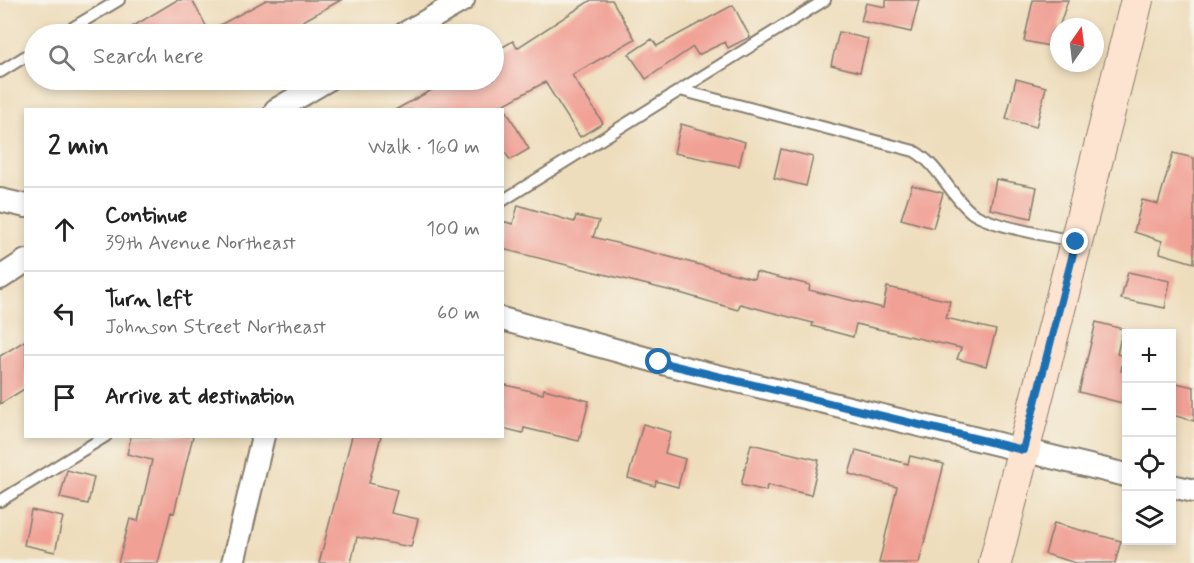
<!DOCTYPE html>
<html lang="en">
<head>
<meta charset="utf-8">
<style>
	:root { --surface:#fff; --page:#f2f2f2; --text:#222; --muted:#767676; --line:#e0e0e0 }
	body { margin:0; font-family:Mynerve,sans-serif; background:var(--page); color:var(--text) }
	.controls { position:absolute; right:18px; bottom:18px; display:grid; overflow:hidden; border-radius:0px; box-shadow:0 3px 9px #0003 }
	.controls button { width:54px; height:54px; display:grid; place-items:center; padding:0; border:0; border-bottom:2px solid var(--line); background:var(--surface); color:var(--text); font:30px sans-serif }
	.compass { position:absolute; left:1050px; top:18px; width:54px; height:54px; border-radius:50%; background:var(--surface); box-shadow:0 3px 9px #0003; rotate:14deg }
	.stop { position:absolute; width:18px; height:18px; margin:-14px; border:4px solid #1f6fb2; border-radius:50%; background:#fff }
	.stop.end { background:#1f6fb2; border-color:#fff; box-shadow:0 2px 6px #0008 }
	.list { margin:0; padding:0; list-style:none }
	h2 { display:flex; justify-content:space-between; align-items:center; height:78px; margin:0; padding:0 24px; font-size:26px }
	h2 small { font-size:20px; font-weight:400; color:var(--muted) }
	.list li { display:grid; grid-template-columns:39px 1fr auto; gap:18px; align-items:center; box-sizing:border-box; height:84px; padding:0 24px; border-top:2px solid var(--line) }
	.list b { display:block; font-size:22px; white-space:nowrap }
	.list p { margin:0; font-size:20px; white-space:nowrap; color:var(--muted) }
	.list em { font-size:20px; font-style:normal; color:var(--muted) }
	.icon { flex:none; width:33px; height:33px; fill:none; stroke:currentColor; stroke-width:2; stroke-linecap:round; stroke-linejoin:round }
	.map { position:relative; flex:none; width:1194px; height:563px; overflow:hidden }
	.search { position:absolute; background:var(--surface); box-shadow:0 3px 9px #0003; left:24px; top:24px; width:480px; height:66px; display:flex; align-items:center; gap:15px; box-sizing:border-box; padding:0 21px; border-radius:33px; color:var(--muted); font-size:22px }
	.panel { position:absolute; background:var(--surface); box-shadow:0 3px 9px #0003; left:24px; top:108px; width:480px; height:330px; border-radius:0px }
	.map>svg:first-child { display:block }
</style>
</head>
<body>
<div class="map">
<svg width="1194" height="563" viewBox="0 0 1194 563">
	<rect width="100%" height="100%" fill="#f7f3e8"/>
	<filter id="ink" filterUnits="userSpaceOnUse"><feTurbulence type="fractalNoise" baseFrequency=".0167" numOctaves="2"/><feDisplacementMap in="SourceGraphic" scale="12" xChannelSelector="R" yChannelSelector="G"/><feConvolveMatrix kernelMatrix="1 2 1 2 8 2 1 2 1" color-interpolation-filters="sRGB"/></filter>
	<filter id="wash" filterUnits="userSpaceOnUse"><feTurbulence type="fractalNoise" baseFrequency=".008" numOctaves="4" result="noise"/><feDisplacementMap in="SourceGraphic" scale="24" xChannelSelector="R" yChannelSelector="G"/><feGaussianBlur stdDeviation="1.35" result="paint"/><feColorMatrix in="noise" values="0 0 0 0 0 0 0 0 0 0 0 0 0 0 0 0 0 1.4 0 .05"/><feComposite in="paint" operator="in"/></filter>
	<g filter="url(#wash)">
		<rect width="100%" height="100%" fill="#eeddbc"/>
		<g id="blocks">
			<path fill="#f1a095" d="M177,0H192L209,31L266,0H341L280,34H120Z
				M591,0H612L635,39L572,75L603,123L580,137L545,82L503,105L529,149L510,160L502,148V105L495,110H395L450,80H494V52L513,41L517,48Z
				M886,0H919L911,32L861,21L866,3L886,7Z
				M1033,0H1068L1059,27V48L1024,41Z
				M733,5L750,37L728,48L725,42L698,55L693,47L646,79L629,54L652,39L657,46Z
				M839,32L868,39L860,72L831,65Z
				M1016,79L1046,87L1036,127L1006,119Z
				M681,124L745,142L739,166L674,153Z
				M781,149L813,157L806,186L774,178Z
				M1173,153L1194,158V263L1160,253L1162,241L1134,232L1142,200L1158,204Z
				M996,179L1037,187L1031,218L990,209Z
				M912,185L943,193L933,228L901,219Z
				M518,205L574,222L576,216L599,221L593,237L754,279L756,272L810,285L809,290L883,308L887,287L950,301L946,318L996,330L986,366L957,359L961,348L856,324L853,337L812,326L813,323L740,304L738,310L680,293L502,249V221L513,224Z
				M1128,272L1170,281L1165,308L1121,299Z
				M1096,322L1123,329L1117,354L1124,356L1121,371L1126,372V404L1079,392Z
				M26,340V388L0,404V356Z
				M1172,382L1194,387V421L1172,415Z
				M502,384L543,394L544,389L589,401L579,441L524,428L523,433L502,428Z
				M643,424L671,432L665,453L685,459L678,487L656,481L655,486L628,478Z
				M131,436H193L174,513L171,512L158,563H118L130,519L138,521L152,460L127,454Z
				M352,436H381L369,483L397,490L391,513L418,519L411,547L357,537L351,563H319Z
				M751,444L819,460L811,495L767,485L766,491L741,485Z
				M856,450L908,464L910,456L944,464L919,563H879L897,487L849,474Z
				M67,470L94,477L88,504L60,498Z
				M31,510L63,517L55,552L24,545Z
				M1054,523L1121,541L1115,563H1076L1045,554Z"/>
		</g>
	</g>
	<g filter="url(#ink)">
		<use href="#blocks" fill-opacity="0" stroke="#857c6c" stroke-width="1.5"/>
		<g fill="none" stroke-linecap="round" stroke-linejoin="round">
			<defs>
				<path id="lane" d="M62,34L119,0
					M0,72L34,51
					M680,90L914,151C939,165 949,194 971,212C989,226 1047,235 1072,241
					M502,201L825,0
					M0,501L106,436"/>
				<path id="street" d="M404,34L463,0
					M276,110L327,80
					M0,200L26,206
					M0,278L26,261
					M502,319L659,362L1126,475
					M1172,486L1194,491
					M233,563L263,436"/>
				<path id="secondary" d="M995,563L1137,0"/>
			</defs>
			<use href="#lane" stroke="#857c6c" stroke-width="14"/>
			<use href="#street" stroke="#857c6c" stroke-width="26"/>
			<use href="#secondary" stroke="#857c6c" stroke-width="34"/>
			<use href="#lane" stroke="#fff" stroke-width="10"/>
			<use href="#street" stroke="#fff" stroke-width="22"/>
			<use href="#secondary" stroke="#fde4d0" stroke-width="32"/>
		</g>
	</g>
	<g fill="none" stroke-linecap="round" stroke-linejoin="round" filter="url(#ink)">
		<path stroke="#1f6fb2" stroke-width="8" d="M659,362L1023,450L1076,242"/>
	</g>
</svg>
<div class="controls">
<button>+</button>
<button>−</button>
<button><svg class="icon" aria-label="locate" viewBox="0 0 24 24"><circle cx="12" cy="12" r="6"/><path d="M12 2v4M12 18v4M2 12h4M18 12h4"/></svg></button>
<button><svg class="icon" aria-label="layers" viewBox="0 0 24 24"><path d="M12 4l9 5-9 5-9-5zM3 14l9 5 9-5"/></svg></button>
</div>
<svg class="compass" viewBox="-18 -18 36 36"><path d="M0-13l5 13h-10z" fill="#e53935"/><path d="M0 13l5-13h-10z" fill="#767676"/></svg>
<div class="stop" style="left:659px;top:362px"></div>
<div class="stop end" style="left:1076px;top:242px"></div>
<div class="search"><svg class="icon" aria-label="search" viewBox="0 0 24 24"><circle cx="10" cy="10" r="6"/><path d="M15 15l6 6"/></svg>Search here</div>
<section class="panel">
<h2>2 min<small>Walk · 160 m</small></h2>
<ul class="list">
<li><svg class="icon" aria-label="ahead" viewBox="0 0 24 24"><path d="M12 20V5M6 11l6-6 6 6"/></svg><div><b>Continue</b><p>39th Avenue Northeast</p></div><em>100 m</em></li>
<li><svg class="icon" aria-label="left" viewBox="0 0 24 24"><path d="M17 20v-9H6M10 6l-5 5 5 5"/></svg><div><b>Turn left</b><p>Johnson Street Northeast</p></div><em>60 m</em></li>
<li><svg class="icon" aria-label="arrive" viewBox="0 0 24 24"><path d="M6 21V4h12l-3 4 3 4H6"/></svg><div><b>Arrive at destination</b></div></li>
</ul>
</section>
</div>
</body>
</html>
